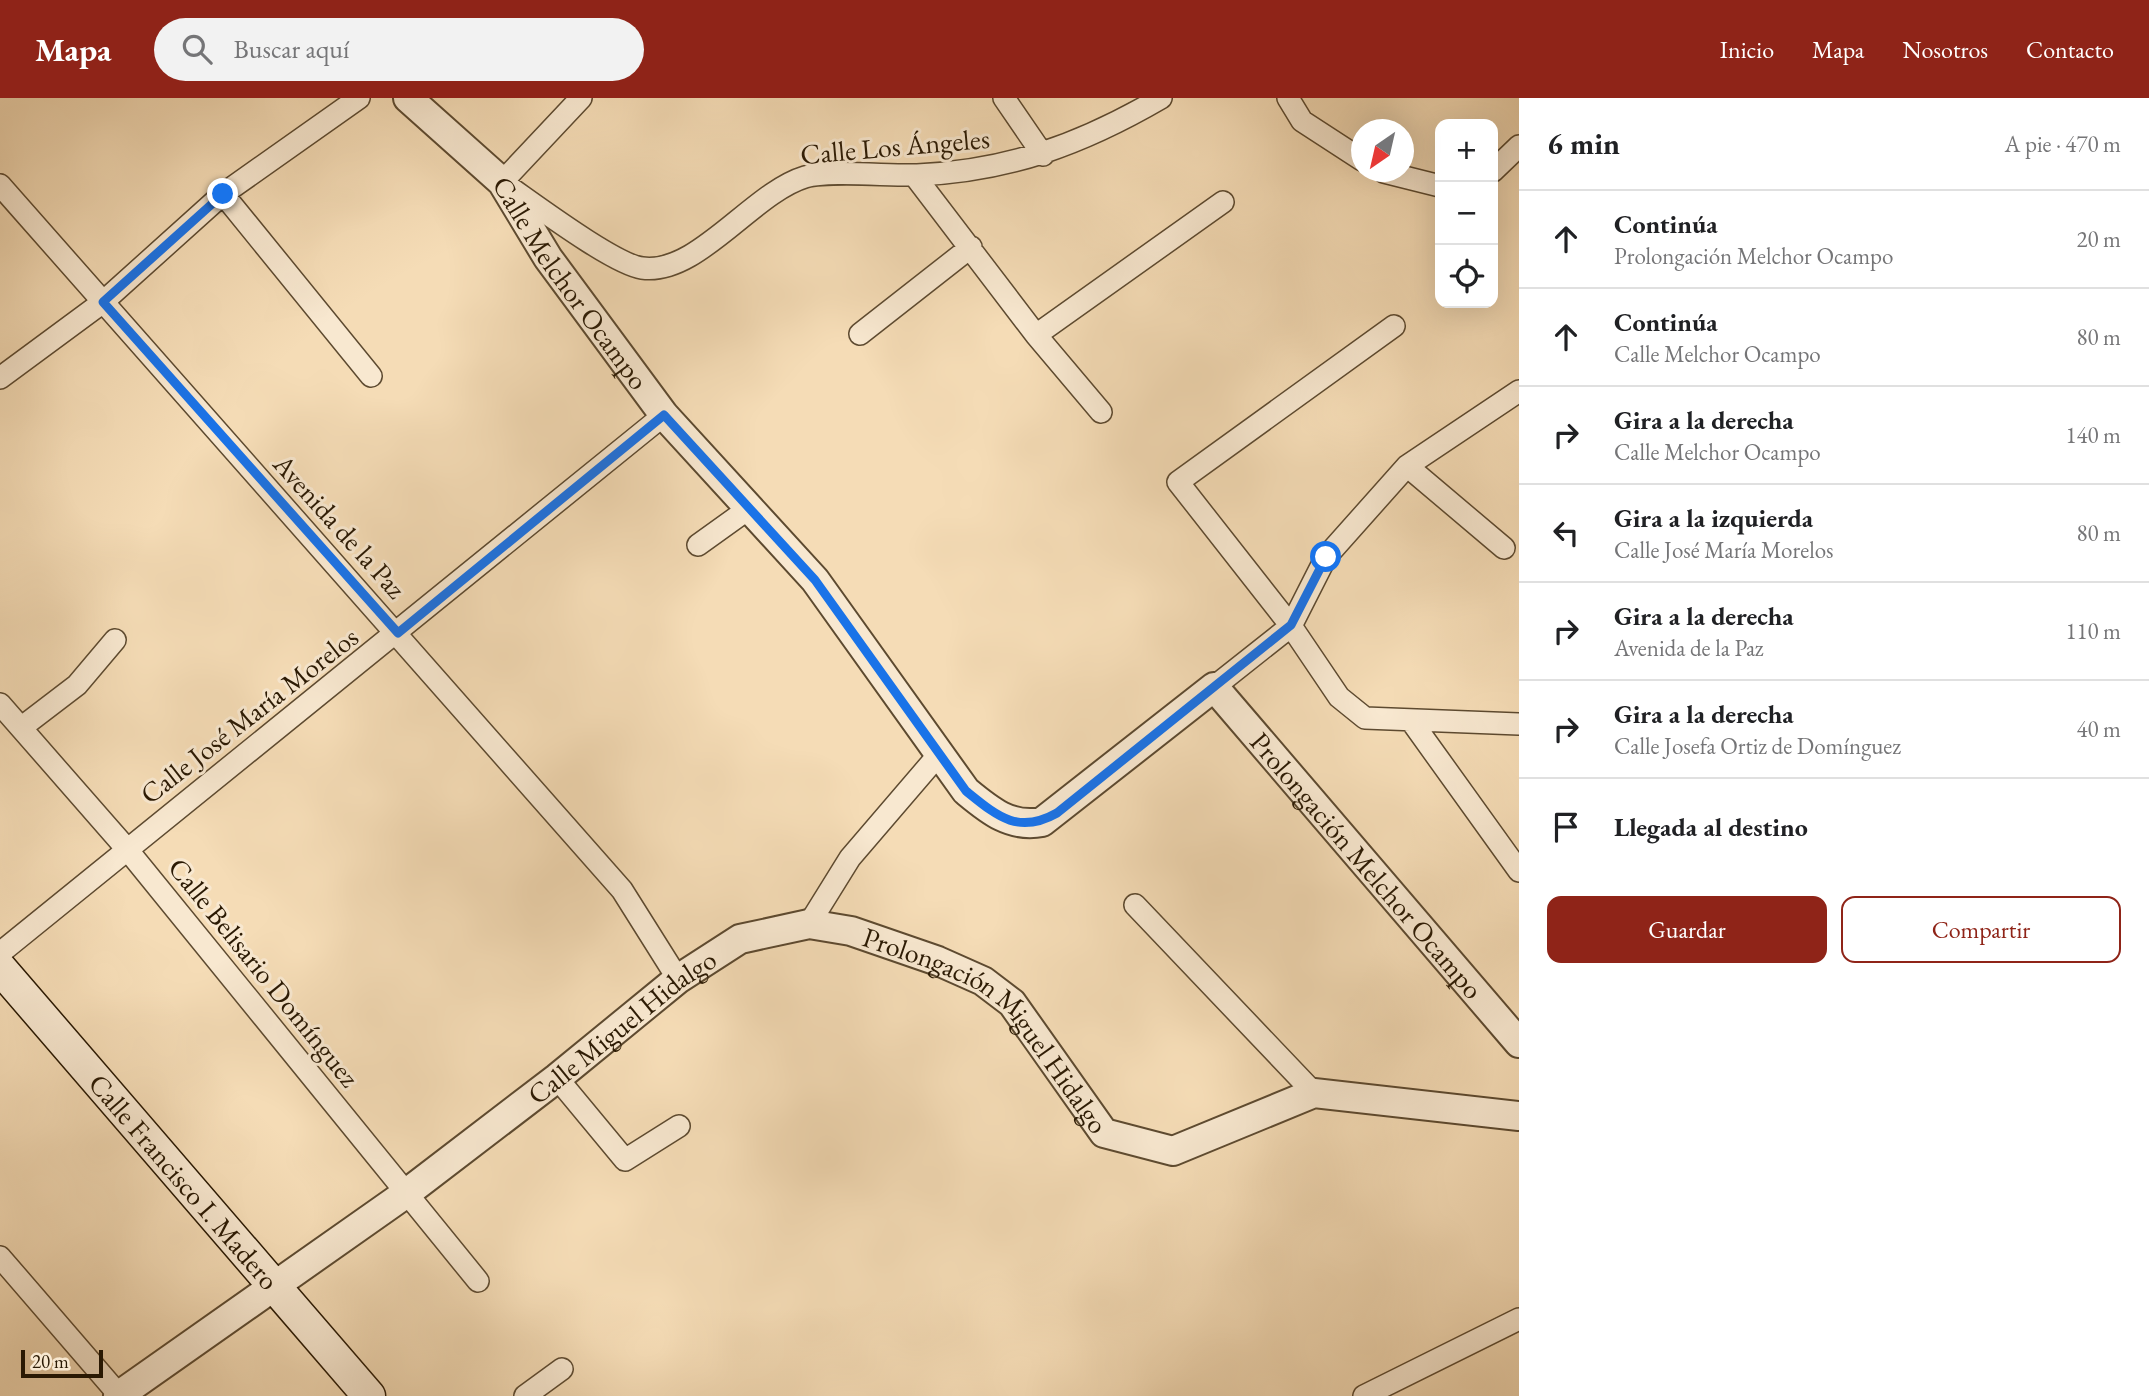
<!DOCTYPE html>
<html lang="es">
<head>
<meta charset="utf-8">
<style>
	:root { --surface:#fff; --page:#f2f2f2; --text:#202124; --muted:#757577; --line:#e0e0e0; --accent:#8f2418 }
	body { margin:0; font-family:"EB Garamond",serif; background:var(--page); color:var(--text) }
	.controls { position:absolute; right:21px; top:21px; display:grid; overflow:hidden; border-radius:14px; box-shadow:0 7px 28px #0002 }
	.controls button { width:63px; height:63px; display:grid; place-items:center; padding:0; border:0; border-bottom:2px solid var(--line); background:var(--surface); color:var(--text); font:35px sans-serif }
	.compass { position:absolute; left:1351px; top:21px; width:63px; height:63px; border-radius:50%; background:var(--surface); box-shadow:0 7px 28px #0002; rotate:214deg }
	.scale { position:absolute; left:21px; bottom:18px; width:82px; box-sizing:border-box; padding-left:7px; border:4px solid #2a1903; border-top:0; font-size:19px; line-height:24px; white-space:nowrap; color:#2a1903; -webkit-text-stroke:5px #f8e8d0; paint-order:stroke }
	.stop { position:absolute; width:21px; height:21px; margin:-16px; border:5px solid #1a73e8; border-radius:50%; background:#fff }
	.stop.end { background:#1a73e8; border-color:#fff; box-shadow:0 2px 7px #0008 }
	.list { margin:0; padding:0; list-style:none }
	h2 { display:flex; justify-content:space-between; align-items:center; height:91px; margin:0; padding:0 28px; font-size:30px }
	h2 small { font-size:23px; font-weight:400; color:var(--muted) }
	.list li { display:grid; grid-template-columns:46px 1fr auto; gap:21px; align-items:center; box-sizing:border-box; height:98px; padding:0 28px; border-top:2px solid var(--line) }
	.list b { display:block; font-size:26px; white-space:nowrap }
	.list p { margin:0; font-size:23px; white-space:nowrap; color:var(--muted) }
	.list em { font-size:23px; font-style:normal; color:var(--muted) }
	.actions { display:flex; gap:14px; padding:21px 28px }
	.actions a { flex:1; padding:16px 0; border:2px solid var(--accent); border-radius:14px; text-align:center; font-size:24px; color:var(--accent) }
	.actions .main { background:var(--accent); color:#fff }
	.icon { flex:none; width:38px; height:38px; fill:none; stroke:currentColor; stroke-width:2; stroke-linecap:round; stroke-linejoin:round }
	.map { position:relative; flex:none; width:1519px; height:1298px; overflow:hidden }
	header { display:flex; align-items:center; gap:42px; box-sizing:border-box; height:98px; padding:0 35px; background:var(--accent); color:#fff }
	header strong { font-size:33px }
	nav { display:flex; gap:38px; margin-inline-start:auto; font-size:24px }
	.search { width:490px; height:63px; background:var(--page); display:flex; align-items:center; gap:18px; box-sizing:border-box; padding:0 24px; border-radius:38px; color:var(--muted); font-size:26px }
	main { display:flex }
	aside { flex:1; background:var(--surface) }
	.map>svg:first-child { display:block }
</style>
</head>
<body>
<header>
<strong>Mapa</strong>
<div class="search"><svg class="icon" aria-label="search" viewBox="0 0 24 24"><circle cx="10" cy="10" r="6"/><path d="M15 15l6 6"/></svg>Buscar aquí</div>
<nav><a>Inicio</a><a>Mapa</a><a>Nosotros</a><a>Contacto</a></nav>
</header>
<main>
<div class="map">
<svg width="1519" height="1298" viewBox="0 0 1519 1298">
	<rect width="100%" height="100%" fill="#f5dcb6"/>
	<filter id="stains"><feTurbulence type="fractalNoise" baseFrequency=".00286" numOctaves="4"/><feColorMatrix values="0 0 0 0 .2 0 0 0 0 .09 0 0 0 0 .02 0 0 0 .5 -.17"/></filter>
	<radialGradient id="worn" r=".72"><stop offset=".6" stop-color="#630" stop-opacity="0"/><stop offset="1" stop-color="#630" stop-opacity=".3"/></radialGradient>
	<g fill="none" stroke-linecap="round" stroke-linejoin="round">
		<defs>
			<path id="minor" d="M581,0L502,84C530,103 613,166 642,170C697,178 752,95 805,79C828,72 889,78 917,77C1009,73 1082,46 1161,0
				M1004,0L1043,57
				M1288,0L1302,23L1362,62
				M1493,73L1519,48
				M1384,74L1440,88
				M914,77L1036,237L1101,314
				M0,87L622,792L678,881
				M223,96L371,278
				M1394,228L1178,384L1291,528L1339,599L1365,620L1519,626
				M860,236L971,149
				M1036,237L1223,104
				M0,280L103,204L223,96L359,0
				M1407,368L1504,450
				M698,447L751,409
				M1214,589L1291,528L1326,459L1407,368L1519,293
				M0,606L126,750L478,1183
				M1412,624L1519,773
				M22,629L77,587L115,542
				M1135,807L1314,995
				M809,826L850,760L940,655
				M0,855L664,317
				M557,980L625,1062L679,1028
				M0,1159L120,1298
				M525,1298L562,1271
				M1364,1298L1519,1221"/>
			<g id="tertiary">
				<path id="s1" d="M408,0L502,84L548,160L664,317L815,482L966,693C989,712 1010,730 1042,724L1214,589L1519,945"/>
				<path id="s2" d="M118,1298L408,1094L557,980L678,881L740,841L809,826L851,833L938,863L983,883L1012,905L1104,1035L1173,1053L1314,995L1519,1018"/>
			</g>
			<g id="secondary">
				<path id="s3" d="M0,870L369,1298"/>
			</g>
		</defs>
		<use href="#minor" stroke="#5d4a30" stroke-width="24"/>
		<use href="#tertiary" stroke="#5d4a30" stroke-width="32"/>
		<use href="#secondary" stroke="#2a1903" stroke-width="35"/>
		<use href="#minor" stroke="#f8e8d0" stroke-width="21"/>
		<use href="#tertiary" stroke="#f8e8d0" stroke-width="28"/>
		<use href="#secondary" stroke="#f8e8d0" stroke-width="32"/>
	</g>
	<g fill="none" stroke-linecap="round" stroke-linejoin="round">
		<path stroke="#1a73e8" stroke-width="9" d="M223,96L103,204L398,535L664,317L815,482L966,693C997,718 1018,737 1057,715L1291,527L1326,459"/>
	</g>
	<g text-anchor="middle" stroke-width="6" stroke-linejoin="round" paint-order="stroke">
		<g font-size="28" fill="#2a1903" stroke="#f8e8d0">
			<text transform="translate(895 48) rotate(-5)" y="10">Calle Los Ángeles</text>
			<text dy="10" stroke="none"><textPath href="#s1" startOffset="248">Calle Melchor Ocampo</textPath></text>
			<text transform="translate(340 428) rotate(48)" y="10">Avenida de la Paz</text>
			<text transform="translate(249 617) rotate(-38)" y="10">Calle José María Morelos</text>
			<text dy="10" stroke="none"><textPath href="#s1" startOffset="1432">Prolongación Melchor Ocampo</textPath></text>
			<text transform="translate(264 874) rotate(51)" y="10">Calle Belisario Domínguez</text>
			<text dy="10" stroke="none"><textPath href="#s2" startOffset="625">Calle Miguel Hidalgo</textPath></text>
			<text dy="10" stroke="none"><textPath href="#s2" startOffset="1059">Prolongación Miguel Hidalgo</textPath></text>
			<text dy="10" stroke="none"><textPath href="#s3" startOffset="282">Calle Francisco I. Madero</textPath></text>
		</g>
	</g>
	<rect width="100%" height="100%" filter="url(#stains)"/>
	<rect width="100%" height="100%" fill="url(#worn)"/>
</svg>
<div class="controls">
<button>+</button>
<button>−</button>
<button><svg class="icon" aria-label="locate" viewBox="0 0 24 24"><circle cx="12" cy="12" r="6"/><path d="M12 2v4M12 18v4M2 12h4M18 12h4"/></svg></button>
</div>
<svg class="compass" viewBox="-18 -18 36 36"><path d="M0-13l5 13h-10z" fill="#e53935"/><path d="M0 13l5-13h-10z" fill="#757577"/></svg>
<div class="scale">20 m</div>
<div class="stop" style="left:1326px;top:459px"></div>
<div class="stop end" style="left:223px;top:96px"></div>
</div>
<aside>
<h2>6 min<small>A pie · 470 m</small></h2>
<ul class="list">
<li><svg class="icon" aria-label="ahead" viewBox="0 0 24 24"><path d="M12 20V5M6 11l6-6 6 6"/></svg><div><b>Continúa</b><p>Prolongación Melchor Ocampo</p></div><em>20 m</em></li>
<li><svg class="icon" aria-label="ahead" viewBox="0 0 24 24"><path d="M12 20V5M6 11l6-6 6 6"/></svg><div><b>Continúa</b><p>Calle Melchor Ocampo</p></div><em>80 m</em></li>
<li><svg class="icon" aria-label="right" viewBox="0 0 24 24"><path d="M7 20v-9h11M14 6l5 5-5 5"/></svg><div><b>Gira a la derecha</b><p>Calle Melchor Ocampo</p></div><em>140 m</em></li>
<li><svg class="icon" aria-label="left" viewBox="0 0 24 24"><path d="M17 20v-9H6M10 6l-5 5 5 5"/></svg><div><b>Gira a la izquierda</b><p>Calle José María Morelos</p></div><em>80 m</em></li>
<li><svg class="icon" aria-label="right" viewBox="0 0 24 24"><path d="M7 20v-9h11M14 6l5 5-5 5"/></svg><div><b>Gira a la derecha</b><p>Avenida de la Paz</p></div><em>110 m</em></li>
<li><svg class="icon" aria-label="right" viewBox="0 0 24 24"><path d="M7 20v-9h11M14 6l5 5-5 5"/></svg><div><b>Gira a la derecha</b><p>Calle Josefa Ortiz de Domínguez</p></div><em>40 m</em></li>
<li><svg class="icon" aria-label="arrive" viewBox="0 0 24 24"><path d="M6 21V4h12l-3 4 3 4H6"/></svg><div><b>Llegada al destino</b></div></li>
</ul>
<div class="actions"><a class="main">Guardar</a><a>Compartir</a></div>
</aside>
</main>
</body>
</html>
